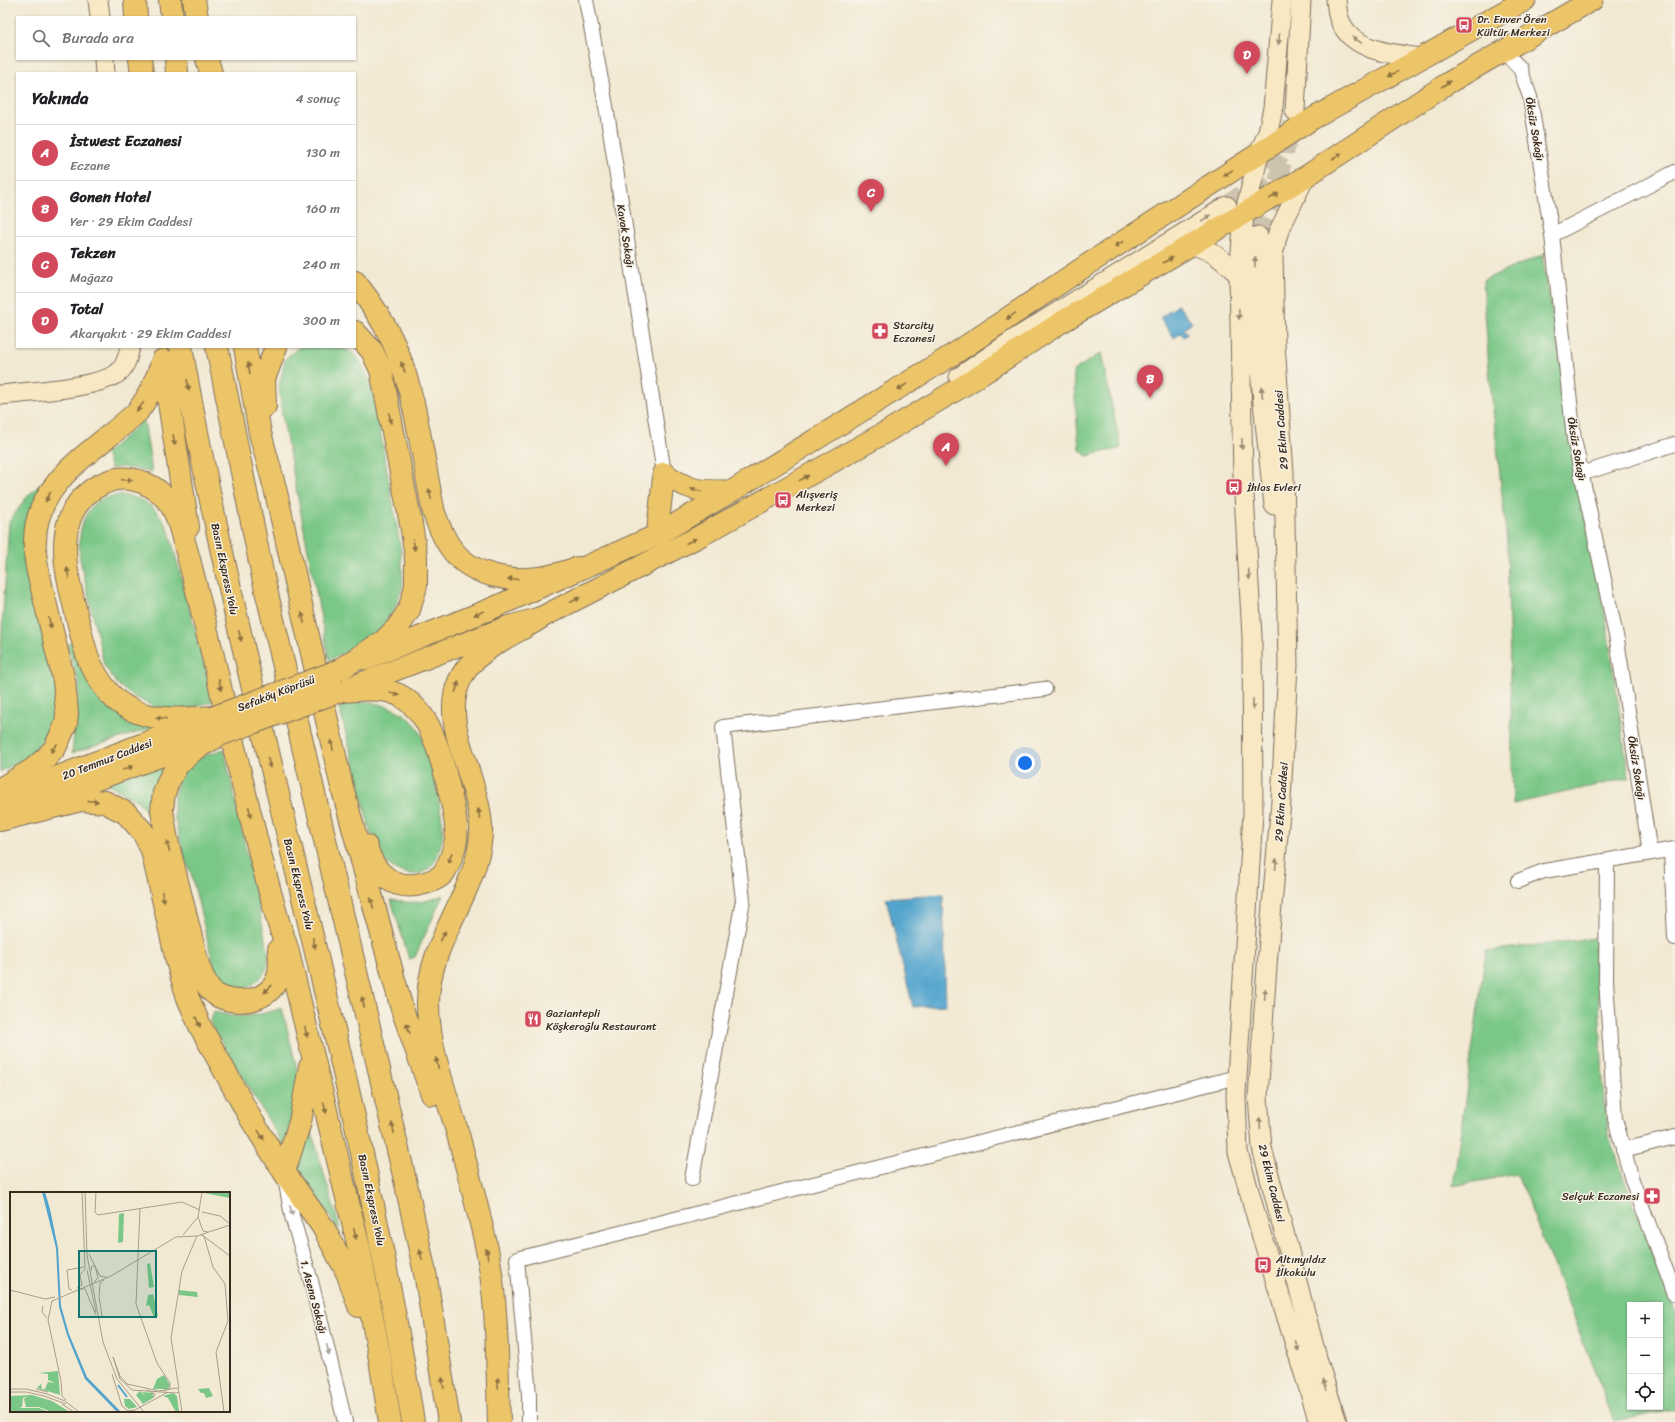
<!DOCTYPE html>
<html lang="tr">
<head>
<meta charset="utf-8">
<style>
	:root { --surface:#fff; --page:#f6f6f6; --text:#202124; --muted:#757577; --line:#e0e0e0; --accent:#d1495b }
	body { margin:0; font-family:Sriracha,sans-serif; background:var(--page); color:var(--text) }
	.controls { position:absolute; right:12px; bottom:12px; display:grid; overflow:hidden; border-radius:0px; box-shadow:0 1px 3px #0004 }
	.controls button { width:36px; height:36px; display:grid; place-items:center; padding:0; border:0; border-bottom:1px solid var(--line); background:var(--surface); color:var(--text); font:20px sans-serif }
	.you { position:absolute; left:1025px; top:763px; width:14px; height:14px; margin:-10px; border:3px solid #fff; border-radius:50%; background:#1a73e8; box-shadow:0 0 0 6px #1a73e833 }
	.badge { display:grid; place-items:center; width:26px; height:26px; border-radius:50%; background:var(--accent); color:#fff; font-size:13px; font-weight:700 }
	.pin { position:absolute; translate:-50% -33px; filter:drop-shadow(0 1px 2px #0008) }
	.pin::after { content:''; position:absolute; top:21px; width:14px; height:12px; background:inherit; clip-path:polygon(0 0,100% 0,50% 100%) }
	.list { margin:0; padding:0; list-style:none }
	h2 { display:flex; justify-content:space-between; align-items:center; height:52px; margin:0; padding:0 16px; font-size:17px }
	h2 small { font-size:13px; font-weight:400; color:var(--muted) }
	.list li { display:grid; grid-template-columns:26px 1fr auto; gap:12px; align-items:center; box-sizing:border-box; height:56px; padding:0 16px; border-top:1px solid var(--line) }
	.list b { display:block; font-size:15px; white-space:nowrap }
	.list p { margin:0; font-size:13px; white-space:nowrap; color:var(--muted) }
	.list em { font-size:13px; font-style:normal; color:var(--muted) }
	.icon { flex:none; width:22px; height:22px; fill:none; stroke:currentColor; stroke-width:2; stroke-linecap:round; stroke-linejoin:round }
	.map { position:relative; flex:none; width:1675px; height:1422px; overflow:hidden }
	.search { position:absolute; background:var(--surface); box-shadow:0 1px 3px #0004; left:16px; top:16px; width:340px; height:44px; display:flex; align-items:center; gap:10px; box-sizing:border-box; padding:0 14px; border-radius:0px; color:var(--muted); font-size:15px }
	.panel { position:absolute; background:var(--surface); box-shadow:0 1px 3px #0004; left:16px; top:72px; width:340px; height:276px; border-radius:0px }
	.map>svg:first-child { display:block }
</style>
</head>
<body>
<div class="map">
<svg width="1675" height="1422" viewBox="0 0 1675 1422">
	<rect width="100%" height="100%" fill="#f7f3e8"/>
	<filter id="ink" filterUnits="userSpaceOnUse"><feTurbulence type="fractalNoise" baseFrequency=".025" numOctaves="2"/><feDisplacementMap in="SourceGraphic" scale="8" xChannelSelector="R" yChannelSelector="G"/><feConvolveMatrix kernelMatrix="1 2 1 2 8 2 1 2 1" color-interpolation-filters="sRGB"/></filter>
	<filter id="wash" filterUnits="userSpaceOnUse"><feTurbulence type="fractalNoise" baseFrequency=".012" numOctaves="4" result="noise"/><feDisplacementMap in="SourceGraphic" scale="16" xChannelSelector="R" yChannelSelector="G"/><feGaussianBlur stdDeviation="0.9" result="paint"/><feColorMatrix in="noise" values="0 0 0 0 0 0 0 0 0 0 0 0 0 0 0 0 0 1.4 0 .05"/><feComposite in="paint" operator="in"/></filter>
	<g filter="url(#wash)">
		<rect width="100%" height="100%" fill="#f2e9d3"/>
		<path fill="#7ac787" stroke="#5a7852" fill-rule="evenodd" d="M1542,255L1606,620L1629,778L1513,804L1507,542L1489,371L1483,280Z
			M299,347C349,347 355,341 373,391L401,550L403,585L394,610L374,638L329,660L282,415L279,386L285,359Z
			M1101,353L1121,448L1087,456L1079,449L1073,371Z
			M144,420L152,472L122,467L111,469L106,453Z
			M51,473L35,500L58,680L57,721L30,756L0,772V660L9,522L26,498Z
			M122,495C150,500 156,508 169,531L214,701L187,709L174,710L152,706L131,695L117,684L104,665L80,559C78,540 80,513 98,501C105,496 114,496 122,495Z
			M75,641C80,657 90,692 102,703C118,716 139,720 159,726L72,753L79,684L67,645Z
			M359,702C380,702 399,708 414,723C427,735 442,810 443,830C443,839 440,850 436,859C424,885 391,874 379,853C370,837 367,816 362,798C355,768 347,737 339,707Z
			M224,749L269,955C268,974 258,983 242,990C227,984 222,981 214,967L191,873L185,860L174,816V797L179,778L195,759Z
			M166,761L155,824L138,801L106,783Z
			M443,895L415,957L409,959L391,900C411,904 425,903 443,895Z
			M1596,938L1604,1103L1610,1141L1675,1314V1410L1614,1421L1517,1174L1453,1186L1486,951ZM1630,1305H1660V1407H1630Z
			M282,1008L301,1085L284,1146L210,1023L214,1011C237,1021 259,1015 282,1008Z
			M309,1123L340,1228L338,1229L297,1167Z"/>
		<path fill="#52a4cd" stroke="#466776" d="M1178,305L1192,323L1184,329L1188,334L1184,337L1181,333L1174,338L1160,318Z
			M943,894L946,1005L913,1007L886,898Z"/>
	</g>
	<g filter="url(#ink)">
		<g fill="none" stroke-linecap="round" stroke-linejoin="round">
			<path stroke="#cdc3af" stroke-width="19" stroke-dasharray="19 10" stroke-linecap="butt" d="M1227,206L1269,173L1280,155
				M1258,236L1278,180L1292,123"/>
			<defs>
				<path id="street" d="M586,0L606,106L664,473
					M1503,51L1520,68L1530,97L1552,235L1574,439L1617,640L1650,853
					M1552,235L1675,172
					M1581,474L1675,444
					M1671,850L1675,938
					M1607,861L1606,980L1615,1119L1632,1180L1675,1294
					M1518,881L1544,871L1675,849
					M1623,1150L1675,1137
					M285,1178L292,1216L311,1281L345,1422
					M692,1179L743,900L723,727L1045,689
					M529,1422V1395L517,1259L1237,1077"/>
				<path id="secondary" d="M98,0L100,17
					M1282,0L1273,108L1268,132L1260,151L1244,215L1239,275L1243,477L1252,637L1253,813L1236,1095L1238,1152L1262,1237L1319,1422
					M1336,0C1337,6 1337,13 1339,18C1350,51 1392,54 1421,58
					M104,59L105,73
					M1295,111L1301,0
					M1305,177L1278,233L1273,255L1275,344L1284,473L1288,665L1281,801L1268,952L1258,1097L1262,1148L1317,1358L1337,1422
					M1258,236C1252,273 1256,310 1258,346C1262,399 1268,452 1274,505
					M1193,245C1214,251 1223,260 1239,275
					M959,377L1016,338L1227,206
					M0,395C27,392 101,388 119,372C126,365 128,356 130,347"/>
				<path id="primary" d="M657,535L664,473C690,492 700,491 731,491
					M365,659L493,608L657,535L732,491L957,352L1093,261L1312,119L1525,0
					M346,689L507,627L540,618L700,536L886,432L973,380L1060,323L1305,177L1448,83L1592,0
					M0,799L207,719
					M17,809L207,739"/>
				<path id="highway" d="M135,0L136,17
					M170,0L172,17
					M194,0L197,17
					M140,59L142,73
					M176,59L177,73
					M207,59L211,73
					M355,282C370,301 384,322 394,344C417,397 422,457 434,513C439,527 444,540 453,551C473,576 510,582 540,578C553,576 566,572 578,568
					M181,347C245,708 356,1059 413,1422
					M217,347L263,577L406,1184L426,1278L449,1422
					M245,347L260,433L275,488L341,783L402,1009L432,1094
					M163,363L188,527
					M265,406L264,379L276,347
					M339,670L384,641L398,627L409,610L416,586V556L411,524L381,370L372,351L355,332
					M341,691C361,690 387,686 404,698C414,705 422,714 428,725C439,745 459,818 456,840C454,850 450,862 445,871C441,878 432,881 425,883C394,892 374,874 366,846
					M213,717C180,719 144,723 116,700C106,691 96,675 90,663C84,649 81,632 77,617C70,586 59,552 69,521C74,504 88,490 104,483C129,471 159,485 172,507C179,518 181,533 185,545C195,580 203,616 212,652C232,738 251,825 275,910C278,923 283,936 287,948L359,1248L380,1359L390,1422
					M218,736L195,749L178,764L169,780L164,793L162,810L167,841L198,965C202,975 206,987 215,994C234,1007 270,1002 278,977C281,968 280,959 279,949
					M0,789L32,770L46,758L55,748L66,724L67,713L64,681L38,572C36,562 34,551 35,541C35,479 99,449 138,411C150,395 157,379 163,360
					M0,820L81,800L105,802L126,813L143,832L152,850L177,961L188,998L200,1026L251,1119L284,1172L323,1227L347,1272L359,1306
					M284,1172L300,1122L310,1067
					M499,1422C497,1363 498,1297 485,1240C477,1206 468,1172 459,1138C447,1094 428,1050 428,1003C428,939 477,894 481,834C482,813 474,790 468,770C462,751 454,730 454,711C452,657 502,642 540,618"/>
			</defs>
			<use href="#street" stroke="#7b6d5d" stroke-width="16"/>
			<use href="#secondary" stroke="#7b6d5d" stroke-width="21"/>
			<use href="#primary" stroke="#7b6d5d" stroke-width="23"/>
			<use href="#highway" stroke="#7b6d5d" stroke-width="24"/>
			<use href="#street" stroke="#fff" stroke-width="14"/>
			<use href="#secondary" stroke="#f8e8c3" stroke-width="19"/>
			<use href="#primary" stroke="#edc569" stroke-width="21"/>
			<use href="#highway" stroke="#edc569" stroke-width="22"/>
			<defs>
				<path id="primary-bridge" d="M213,717L339,670
					M218,736L341,691"/>
			</defs>
			<use href="#primary-bridge" stroke="#7b6d5d" stroke-width="23" stroke-linecap="butt"/>
			<use href="#primary-bridge" stroke="#edc569" stroke-width="21"/>
		</g>
		<defs><path id="oneway-solid" d="M-6-.8H1V-3.2L6.5 0L1 3.2V.8H-6Z"/></defs>
		<g fill="#9a8970">
			<use href="#oneway-solid" transform="translate(1279 39) rotate(95)"/>
			<use href="#oneway-solid" transform="translate(1357 40) rotate(-146)"/>
			<use href="#oneway-solid" transform="translate(1206 218) rotate(-31)"/>
			<use href="#oneway-solid" transform="translate(1255 262) rotate(-87)"/>
			<use href="#oneway-solid" transform="translate(1239 314) rotate(89)"/>
			<use href="#oneway-solid" transform="translate(1262 392) rotate(-95)"/>
			<use href="#oneway-solid" transform="translate(1242 444) rotate(89)"/>
			<use href="#oneway-solid" transform="translate(1249 574) rotate(86)"/>
			<use href="#oneway-solid" transform="translate(1253 704) rotate(90)"/>
			<use href="#oneway-solid" transform="translate(1276 864) rotate(-85)"/>
			<use href="#oneway-solid" transform="translate(1265 994) rotate(-86)"/>
			<use href="#oneway-solid" transform="translate(1260 1123) rotate(-95)"/>
			<use href="#oneway-solid" transform="translate(1297 1346) rotate(74)"/>
			<use href="#oneway-solid" transform="translate(1325 1385) rotate(-108)"/>
		</g>
		<g fill="#8b7040">
			<use href="#oneway-solid" transform="translate(1393 74) rotate(151)"/>
			<use href="#oneway-solid" transform="translate(1446 84) rotate(-33)"/>
			<use href="#oneway-solid" transform="translate(1337 156) rotate(-33)"/>
			<use href="#oneway-solid" transform="translate(1228 173) rotate(146)"/>
			<use href="#oneway-solid" transform="translate(1274 196) rotate(-32)"/>
			<use href="#oneway-solid" transform="translate(1119 244) rotate(147)"/>
			<use href="#oneway-solid" transform="translate(1168 260) rotate(-30)"/>
			<use href="#oneway-solid" transform="translate(1011 316) rotate(146)"/>
			<use href="#oneway-solid" transform="translate(403 367) rotate(-110)"/>
			<use href="#oneway-solid" transform="translate(249 368) rotate(-99)"/>
			<use href="#oneway-solid" transform="translate(188 385) rotate(80)"/>
			<use href="#oneway-solid" transform="translate(902 387) rotate(148)"/>
			<use href="#oneway-solid" transform="translate(140 407) rotate(129)"/>
			<use href="#oneway-solid" transform="translate(390 418) rotate(79)"/>
			<use href="#oneway-solid" transform="translate(174 440) rotate(81)"/>
			<use href="#oneway-solid" transform="translate(804 478) rotate(-29)"/>
			<use href="#oneway-solid" transform="translate(127 480) rotate(3)"/>
			<use href="#oneway-solid" transform="translate(696 490) rotate(-165)"/>
			<use href="#oneway-solid" transform="translate(430 494) rotate(-102)"/>
			<use href="#oneway-solid" transform="translate(48 497) rotate(117)"/>
			<use href="#oneway-solid" transform="translate(691 541) rotate(-25)"/>
			<use href="#oneway-solid" transform="translate(414 545) rotate(82)"/>
			<use href="#oneway-solid" transform="translate(68 573) rotate(-101)"/>
			<use href="#oneway-solid" transform="translate(513 579) rotate(-178)"/>
			<use href="#oneway-solid" transform="translate(575 600) rotate(-27)"/>
			<use href="#oneway-solid" transform="translate(479 613) rotate(158)"/>
			<use href="#oneway-solid" transform="translate(303 618) rotate(-103)"/>
			<use href="#oneway-solid" transform="translate(50 623) rotate(77)"/>
			<use href="#oneway-solid" transform="translate(240 636) rotate(77)"/>
			<use href="#oneway-solid" transform="translate(220 685) rotate(77)"/>
			<use href="#oneway-solid" transform="translate(457 687) rotate(-73)"/>
			<use href="#oneway-solid" transform="translate(394 694) rotate(17)"/>
			<use href="#oneway-solid" transform="translate(161 718) rotate(-173)"/>
			<use href="#oneway-solid" transform="translate(332 745) rotate(-103)"/>
			<use href="#oneway-solid" transform="translate(54 748) rotate(126)"/>
			<use href="#oneway-solid" transform="translate(269 763) rotate(76)"/>
			<use href="#oneway-solid" transform="translate(128 768) rotate(-20)"/>
			<use href="#oneway-solid" transform="translate(93 801) rotate(4)"/>
			<use href="#oneway-solid" transform="translate(250 812) rotate(76)"/>
			<use href="#oneway-solid" transform="translate(479 814) rotate(-98)"/>
			<use href="#oneway-solid" transform="translate(168 846) rotate(-104)"/>
			<use href="#oneway-solid" transform="translate(450 858) rotate(110)"/>
			<use href="#oneway-solid" transform="translate(163 897) rotate(78)"/>
			<use href="#oneway-solid" transform="translate(372 903) rotate(-105)"/>
			<use href="#oneway-solid" transform="translate(443 936) rotate(-65)"/>
			<use href="#oneway-solid" transform="translate(314 943) rotate(77)"/>
			<use href="#oneway-solid" transform="translate(268 989) rotate(137)"/>
			<use href="#oneway-solid" transform="translate(363 1002) rotate(-104)"/>
			<use href="#oneway-solid" transform="translate(198 1022) rotate(67)"/>
			<use href="#oneway-solid" transform="translate(408 1028) rotate(-109)"/>
			<use href="#oneway-solid" transform="translate(306 1032) rotate(77)"/>
			<use href="#oneway-solid" transform="translate(437 1063) rotate(-103)"/>
			<use href="#oneway-solid" transform="translate(325 1108) rotate(76)"/>
			<use href="#oneway-solid" transform="translate(393 1128) rotate(-103)"/>
			<use href="#oneway-solid" transform="translate(261 1135) rotate(58)"/>
			<use href="#oneway-solid" transform="translate(355 1234) rotate(76)"/>
			<use href="#oneway-solid" transform="translate(487 1254) rotate(-99)"/>
			<use href="#oneway-solid" transform="translate(421 1255) rotate(-102)"/>
			<use href="#oneway-solid" transform="translate(443 1383) rotate(-98)"/>
			<use href="#oneway-solid" transform="translate(498 1383) rotate(-92)"/>
		</g>
		<g fill="#a79f9a">
			<use href="#oneway-solid" transform="translate(291 1210) rotate(77)"/>
			<use href="#oneway-solid" transform="translate(328 1350) rotate(76)"/>
		</g>
	</g>
	<defs>
		<symbol id="bus-square" viewBox="-11 -11 22 22"><rect x="-9" y="-9" width="18" height="18" rx="4" fill="#d1495b" stroke="#f7f3e8"/><path d="M-5-6H5V4H4V6H2V4H-2V6H-4V4H-5ZM-3.5-4V0h7V-4ZM-3.5 1.2v1.5H-2V1.2ZM2 1.2v1.5H3.5V1.2Z" fill="#fff"/></symbol>
		<symbol id="pharmacy-square" viewBox="-11 -11 22 22"><rect x="-9" y="-9" width="18" height="18" rx="4" fill="#d1495b" stroke="#f7f3e8"/><path d="M-2-6h4v4h4v4h-4v4h-4v-4h-4v-4h4Z" fill="#fff"/></symbol>
		<symbol id="restaurant-square" viewBox="-11 -11 22 22"><rect x="-9" y="-9" width="18" height="18" rx="4" fill="#d1495b" stroke="#f7f3e8"/><path d="M-5-6h1v4h1v-4h1v4h1v-4h1v5L-1.5 .5V6h-2V.5L-5-1ZM5-6V6H3V1.5H1.5Q1.5-4 5-6Z" fill="#fff"/></symbol>
	</defs>
	<g fill-rule="evenodd">
		<use href="#bus-square" x="1454" y="15" width="20" height="20"/>
		<use href="#pharmacy-square" x="870" y="321" width="20" height="20"/>
		<use href="#bus-square" x="1224" y="477" width="20" height="20"/>
		<use href="#bus-square" x="773" y="490" width="20" height="20"/>
		<use href="#restaurant-square" x="523" y="1009" width="20" height="20"/>
		<use href="#pharmacy-square" x="1642" y="1186" width="20" height="20"/>
		<use href="#bus-square" x="1253" y="1255" width="20" height="20"/>
	</g>
	<g text-anchor="middle" stroke-width="3" stroke-linejoin="round" paint-order="stroke">
		<g font-size="11" fill="#3b2a1e" stroke="#f7f3e8" text-anchor="start">
			<text x="1477" y="23">Dr. Enver Ören<tspan x="1477" dy="13">Kültür Merkezi</tspan></text>
			<text x="893" y="329">Starcity<tspan x="893" dy="13">Eczanesi</tspan></text>
			<text x="1247" y="491">İhlas Evleri</text>
			<text x="796" y="498">Alışveriş<tspan x="796" dy="13">Merkezi</tspan></text>
			<text x="546" y="1017">Gaziantepli<tspan x="546" dy="13">Köşkeroğlu Restaurant</tspan></text>
			<text x="1639" y="1200" text-anchor="end">Selçuk Eczanesi</text>
			<text x="1276" y="1263">Altınyıldız<tspan x="1276" dy="13">İlkokulu</tspan></text>
		</g>
		<g font-size="11" fill="#3b2a1e" stroke="#f7f3e8">
			<text transform="translate(1535 129) rotate(80)" y="4">Öksüz Sokağı</text>
			<text transform="translate(626 236) rotate(81)" y="4">Kavak Sokağı</text>
			<text transform="translate(1281 430) rotate(-94)" y="4">29 Ekim Caddesi</text>
			<text transform="translate(1577 449) rotate(80)" y="4">Öksüz Sokağı</text>
			<text transform="translate(225 569) rotate(78)" y="4">Basın Ekspress Yolu</text>
			<text transform="translate(276 693) rotate(-21)" y="4">Sefaköy Köprüsü</text>
			<text transform="translate(107 759) rotate(-21)" y="4">20 Temmuz Caddesi</text>
			<text transform="translate(1637 768) rotate(81)" y="4">Öksüz Sokağı</text>
			<text transform="translate(1281 802) rotate(-86)" y="4">29 Ekim Caddesi</text>
			<text transform="translate(299 884) rotate(76)" y="4">Basın Ekspress Yolu</text>
			<text transform="translate(1272 1183) rotate(76)" y="4">29 Ekim Caddesi</text>
			<text transform="translate(372 1200) rotate(78)" y="4">Basın Ekspress Yolu</text>
			<text transform="translate(314 1297) rotate(75)" y="4">1. Asena Sokağı</text>
		</g>
	</g>
	<g transform="translate(10 1192)">
		<rect width="220" height="220" fill="#f2e9d3"/>
		<path d="M220,0V6L194,1V0ZM114,21L113,50L108,51L109,22ZM140,71L144,95L139,96L137,72ZM169,98L187,100L188,105L169,103ZM143,102L148,124L144,125L139,113L136,114L138,103ZM48,179L50,203L27,196L31,192L32,197H35L38,190L45,191L38,188V182L29,181ZM154,183L160,193L158,197H143L147,187ZM199,196L203,204L196,206L194,201H191L188,197ZM130,199L136,205L132,200L143,201V206L133,212L126,203ZM163,201L167,204L169,220H166L158,206L153,204ZM22,203L42,209L60,220H42L29,215H16L14,207L17,204L13,206L12,215L0,219V204ZM114,207H120L127,215L119,217L115,214ZM5,216H29L39,220H0Z" fill="#7ac787"/>
		<path d="M32,0H35L40,17L48,56L51,114L59,142L77,185L111,220H107L75,187L57,143L49,115L46,56Z" fill="#52a4cd"/>
		<path fill="none" stroke="#52a4cd" stroke-width="2" d="M108,193L117,205"/>
		<path fill="none" stroke="#a99d8b" stroke-width="1" d="M75,0L77,63L93,150L107,187L134,220M86,0L85,20L88,23L172,10L190,18M130,17L126,112L147,171L160,191V196L154,199M192,20L210,24L220,32M188,25L193,39L198,40M173,43L188,25L192,0M191,43L194,44L203,75L215,92L218,129L206,160L214,220M192,43L220,64M79,62L90,84L96,85M77,78L86,120M81,79L82,74H85L88,86L84,90M67,96L72,93L70,83L76,76M68,97H75L86,123M0,98L35,107L45,105M62,98L59,97L57,78L75,75L72,0M33,114L32,120L37,126M92,124L89,105L90,91L94,88M103,165L110,184L117,192L149,199L167,196L169,200L166,201L122,198L110,187ZM102,182L112,214L118,219L125,218L158,200M0,197H16L37,202L55,209L69,220M26,197L38,200M169,197L161,146L172,79L187,44M137,198L145,202L143,206M0,200H16L34,204M169,200L172,220M34,204L56,212M56,208L52,204L51,189L38,128L42,109L101,84L166,45L187,44L220,33M52,212L64,220"/>
		<path fill="#0f766e" fill-opacity="0.15" stroke="#0f766e" stroke-width="2" d="M69,59H146V125H69Z"/>
		<rect width="220" height="220" fill="none" stroke="#3b2a1e" stroke-width="2"/>
	</g>
</svg>
<div class="controls">
<button>+</button>
<button>−</button>
<button><svg class="icon" aria-label="locate" viewBox="0 0 24 24"><circle cx="12" cy="12" r="6"/><path d="M12 2v4M12 18v4M2 12h4M18 12h4"/></svg></button>
</div>
<div class="you"></div>
<div class="pin badge" style="left:946px;top:466px">A</div>
<div class="pin badge" style="left:1150px;top:398px">B</div>
<div class="pin badge" style="left:871px;top:212px">C</div>
<div class="pin badge" style="left:1247px;top:74px">D</div>
<div class="search"><svg class="icon" aria-label="search" viewBox="0 0 24 24"><circle cx="10" cy="10" r="6"/><path d="M15 15l6 6"/></svg>Burada ara</div>
<section class="panel">
<h2>Yakında<small>4 sonuç</small></h2>
<ul class="list">
<li><span class="badge">A</span><div><b>İstwest Eczanesi</b><p>Eczane</p></div><em>130 m</em></li>
<li><span class="badge">B</span><div><b>Gonen Hotel</b><p>Yer · 29 Ekim Caddesi</p></div><em>160 m</em></li>
<li><span class="badge">C</span><div><b>Tekzen</b><p>Mağaza</p></div><em>240 m</em></li>
<li><span class="badge">D</span><div><b>Total</b><p>Akaryakıt · 29 Ekim Caddesi</p></div><em>300 m</em></li>
</ul>
</section>
</div>
</body>
</html>
